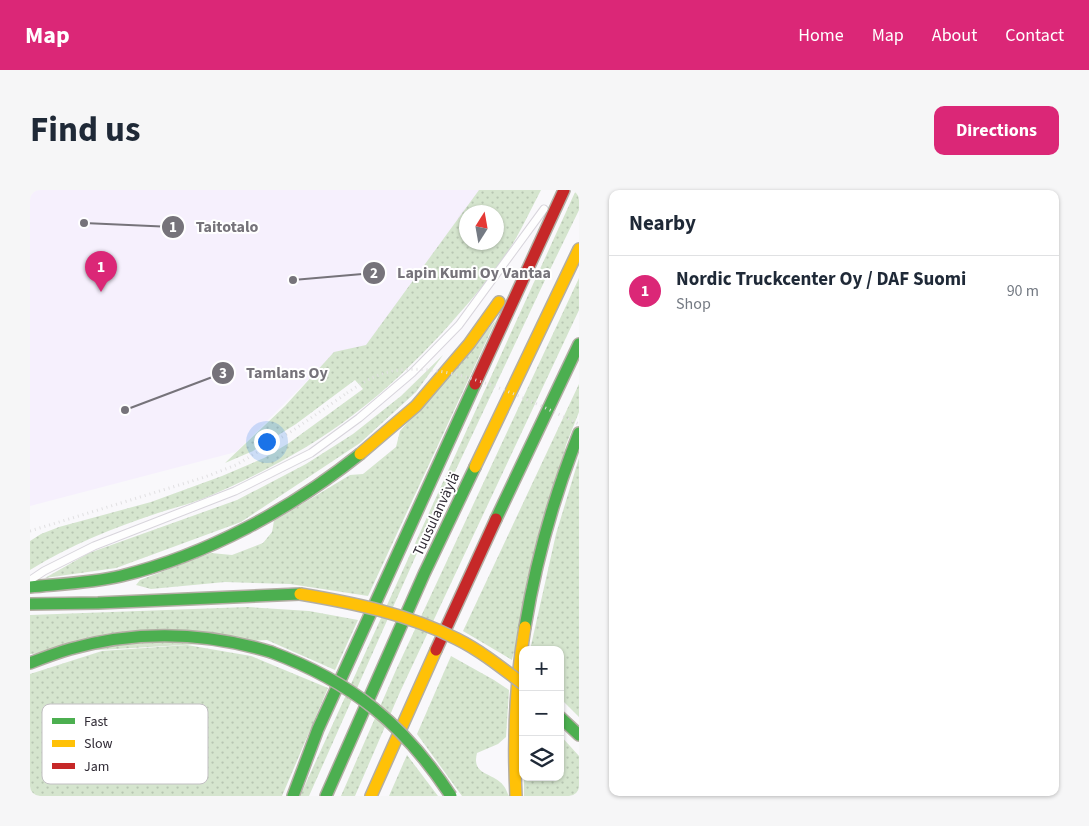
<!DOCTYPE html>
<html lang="en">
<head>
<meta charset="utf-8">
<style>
	:root { --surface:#fff; --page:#f6f6f7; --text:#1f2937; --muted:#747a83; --line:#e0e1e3; --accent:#db2777 }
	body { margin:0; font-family:"Source Sans 3",sans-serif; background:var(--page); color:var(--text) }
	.controls { position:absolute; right:15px; bottom:15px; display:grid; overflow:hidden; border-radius:10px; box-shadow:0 1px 4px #0004 }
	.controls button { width:45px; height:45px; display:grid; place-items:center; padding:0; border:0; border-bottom:1px solid var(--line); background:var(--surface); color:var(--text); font:25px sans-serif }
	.compass { position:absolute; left:429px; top:15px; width:45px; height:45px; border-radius:50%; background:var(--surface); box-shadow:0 1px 4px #0004; rotate:11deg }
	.you { position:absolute; left:236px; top:251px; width:18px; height:18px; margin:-12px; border:4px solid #fff; border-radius:50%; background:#1a73e8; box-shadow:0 0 0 8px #1a73e833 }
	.badge { display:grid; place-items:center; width:32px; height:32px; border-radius:50%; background:var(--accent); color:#fff; font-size:16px; font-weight:700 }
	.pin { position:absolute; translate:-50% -41px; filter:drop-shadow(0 1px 2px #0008) }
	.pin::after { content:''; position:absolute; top:26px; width:18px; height:15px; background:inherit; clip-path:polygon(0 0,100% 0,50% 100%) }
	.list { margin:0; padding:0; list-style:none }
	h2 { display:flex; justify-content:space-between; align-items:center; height:65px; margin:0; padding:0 20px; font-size:21px }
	h2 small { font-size:16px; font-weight:400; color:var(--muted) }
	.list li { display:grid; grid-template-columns:32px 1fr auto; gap:15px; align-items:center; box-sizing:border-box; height:70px; padding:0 20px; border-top:1px solid var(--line) }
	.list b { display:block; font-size:19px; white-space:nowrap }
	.list p { margin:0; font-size:16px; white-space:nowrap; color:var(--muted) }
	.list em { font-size:16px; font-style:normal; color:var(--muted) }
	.icon { flex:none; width:28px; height:28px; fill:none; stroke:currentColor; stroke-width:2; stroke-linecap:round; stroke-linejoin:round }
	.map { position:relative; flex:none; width:549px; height:606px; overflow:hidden; border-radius:10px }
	header { display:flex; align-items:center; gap:30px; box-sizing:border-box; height:70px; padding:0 25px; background:var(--accent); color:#fff }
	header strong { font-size:24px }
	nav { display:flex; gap:28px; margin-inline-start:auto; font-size:18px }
	.intro { display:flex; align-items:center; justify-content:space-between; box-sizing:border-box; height:120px; padding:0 30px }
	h1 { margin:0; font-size:35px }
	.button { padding:12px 22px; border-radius:10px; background:var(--accent); color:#fff; font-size:18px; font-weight:700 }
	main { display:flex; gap:30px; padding:0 30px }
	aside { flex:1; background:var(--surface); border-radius:10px; box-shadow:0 1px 4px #0004 }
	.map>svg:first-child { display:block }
</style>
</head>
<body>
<header>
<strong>Map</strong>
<nav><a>Home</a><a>Map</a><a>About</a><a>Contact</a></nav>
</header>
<div class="intro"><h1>Find us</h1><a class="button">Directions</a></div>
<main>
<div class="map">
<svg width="549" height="606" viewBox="0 0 549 606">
	<defs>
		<pattern id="grass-dots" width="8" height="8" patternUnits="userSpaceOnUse" patternTransform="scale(1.25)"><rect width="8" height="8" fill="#d5e5ce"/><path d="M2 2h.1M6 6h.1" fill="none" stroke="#b7c5b2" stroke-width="1.8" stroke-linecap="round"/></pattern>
	</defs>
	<rect width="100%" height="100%" fill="#f9f8fb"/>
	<path fill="#f6f0fd" d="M0,0H478L437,22V52L342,171L304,164L206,262L0,316Z"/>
	<path fill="url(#grass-dots)" fill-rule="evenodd" d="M449,0H511C500,21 490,43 477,63C458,92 435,117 412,143C385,172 355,201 323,225C279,259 226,286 175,308C159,314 143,318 128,323C83,338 40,355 0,380V351L11,344L29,337L121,312L192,286L234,268L259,253L333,199L325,190L266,234L223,261L195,273L255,216L304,162L336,155ZM437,22H467V52H437Z
		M546,0H549V20L515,90L392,352L279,606H270Z
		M549,88V120L370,502L325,606H311L366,480Z
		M466,130L338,406L260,394L195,392L121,399L106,395L110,390L181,363L202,365L233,353L242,342L244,331L320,285L333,284L366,257L370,241Z
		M413,165L386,202L330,253L211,332L86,378L15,388L59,363L207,310L276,274L323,244L371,206Z
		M549,194V222L536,255L482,470L433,441Z
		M549,268V527L530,508V460H500L526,344Z
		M218,417L279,421L328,430L305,480L237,450L0,464V425Z
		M157,455L221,466L298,498L252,606H0V484L72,461Z
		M421,466L464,490L479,500L476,547L468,554L447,563C441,586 463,582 473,595C476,598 477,603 479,606H432L387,544Z
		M530,545L549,566V606H494V587H530Z
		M377,565L408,606H359Z"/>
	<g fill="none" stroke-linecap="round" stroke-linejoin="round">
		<defs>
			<path id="lane" d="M2,389L14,381L64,356L205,301L281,263L329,228L382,183L429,135L514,19"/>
			<path id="fast" d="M466,329L549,154
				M0,397C30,394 61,393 91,386C177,365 261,319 330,264
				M0,414L68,413L270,404
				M495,437C506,370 524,306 549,243
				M0,473C13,468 26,463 40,459C107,440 175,442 241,462
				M530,527L549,545
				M263,606L288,539L445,194
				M296,606L394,384L445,277"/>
			<path id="slow" d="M330,264L386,216L439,154L469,112
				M445,277L549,59
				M341,606L406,460
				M486,606C483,549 485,493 495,437"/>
			<path id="jam" d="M445,194L534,0
				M406,460L466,329"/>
		</defs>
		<use href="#lane" stroke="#d8d5dc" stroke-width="9"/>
		<use href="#fast" stroke="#b3aea4" stroke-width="14"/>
		<use href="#slow" stroke="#b3aea4" stroke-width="14"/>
		<use href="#jam" stroke="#b3aea4" stroke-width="14"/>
		<path stroke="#e1e0e2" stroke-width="3" stroke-dasharray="1 4" stroke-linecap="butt" d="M0,341L175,287L206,275L262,241L317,203"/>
		<use href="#lane" stroke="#fefefe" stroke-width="7"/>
		<use href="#fast" stroke="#4caf50" stroke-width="11"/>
		<use href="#slow" stroke="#ffc107" stroke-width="11"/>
		<use href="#jam" stroke="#c62828" stroke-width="11"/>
		<defs>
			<path id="fast-bridge" d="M241,462C322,492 374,534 421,606"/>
			<path id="slow-bridge" d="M270,404C324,413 378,424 427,449C451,461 472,478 493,494"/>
		</defs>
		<use href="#fast-bridge" stroke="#b3aea4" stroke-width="14" stroke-linecap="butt"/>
		<use href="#slow-bridge" stroke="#b3aea4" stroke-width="14" stroke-linecap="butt"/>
		<path stroke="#e1e0e2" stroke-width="3" stroke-dasharray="1 4" stroke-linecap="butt" d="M317,203C329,195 341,187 355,183C413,166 497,209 549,234"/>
		<use href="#fast-bridge" stroke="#4caf50" stroke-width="11"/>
		<use href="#slow-bridge" stroke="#ffc107" stroke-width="11"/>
	</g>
	<g text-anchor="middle" stroke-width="4" stroke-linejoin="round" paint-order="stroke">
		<g font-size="15" fill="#302b35" stroke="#fff">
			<text transform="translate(406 324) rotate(-65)" y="5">Tuusulanväylä</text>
		</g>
	</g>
	<rect x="12" y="514" width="166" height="80" rx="8" fill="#fff" stroke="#c1bfc2" stroke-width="1"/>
	<rect x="22" y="528" width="23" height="6" fill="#4caf50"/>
	<rect x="22" y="550" width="23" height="7" fill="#ffc107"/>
	<rect x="22" y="573" width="23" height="6" fill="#c62828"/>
	<g font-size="14" fill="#302b35">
		<text x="54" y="536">Fast</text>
		<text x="54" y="558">Slow</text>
		<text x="54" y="581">Jam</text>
	</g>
	<path fill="none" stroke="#76737a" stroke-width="2" d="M54 33L143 37M263 90L344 83M95 220L193 183"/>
	<g fill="#76737a" stroke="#fff" stroke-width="2">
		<circle cx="54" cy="33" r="5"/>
		<circle cx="263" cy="90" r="5"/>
		<circle cx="95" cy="220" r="5"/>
		<circle cx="143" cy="37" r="12"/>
		<circle cx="344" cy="83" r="12"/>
		<circle cx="193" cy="183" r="12"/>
	</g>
	<g font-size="15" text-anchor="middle" font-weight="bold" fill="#fff">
		<text x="143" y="42">1</text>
		<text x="344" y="88">2</text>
		<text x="193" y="188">3</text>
	</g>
	<g font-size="16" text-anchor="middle" font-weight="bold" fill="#76737a" stroke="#fff" stroke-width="4" stroke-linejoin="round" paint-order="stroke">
		<text x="197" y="42">Taitotalo</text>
		<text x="444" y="88">Lapin Kumi Oy Vantaa</text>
		<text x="257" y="188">Tamlans Oy</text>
	</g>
</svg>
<div class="controls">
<button>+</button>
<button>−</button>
<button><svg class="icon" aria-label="layers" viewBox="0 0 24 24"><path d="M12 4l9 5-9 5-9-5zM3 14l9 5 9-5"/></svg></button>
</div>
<svg class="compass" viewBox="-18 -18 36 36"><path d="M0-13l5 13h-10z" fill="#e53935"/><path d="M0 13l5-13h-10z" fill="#747a83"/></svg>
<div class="you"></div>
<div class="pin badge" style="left:71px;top:102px">1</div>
</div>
<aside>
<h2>Nearby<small></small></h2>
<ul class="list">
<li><span class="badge">1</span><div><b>Nordic Truckcenter Oy / DAF Suomi</b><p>Shop</p></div><em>90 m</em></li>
</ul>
</aside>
</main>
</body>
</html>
